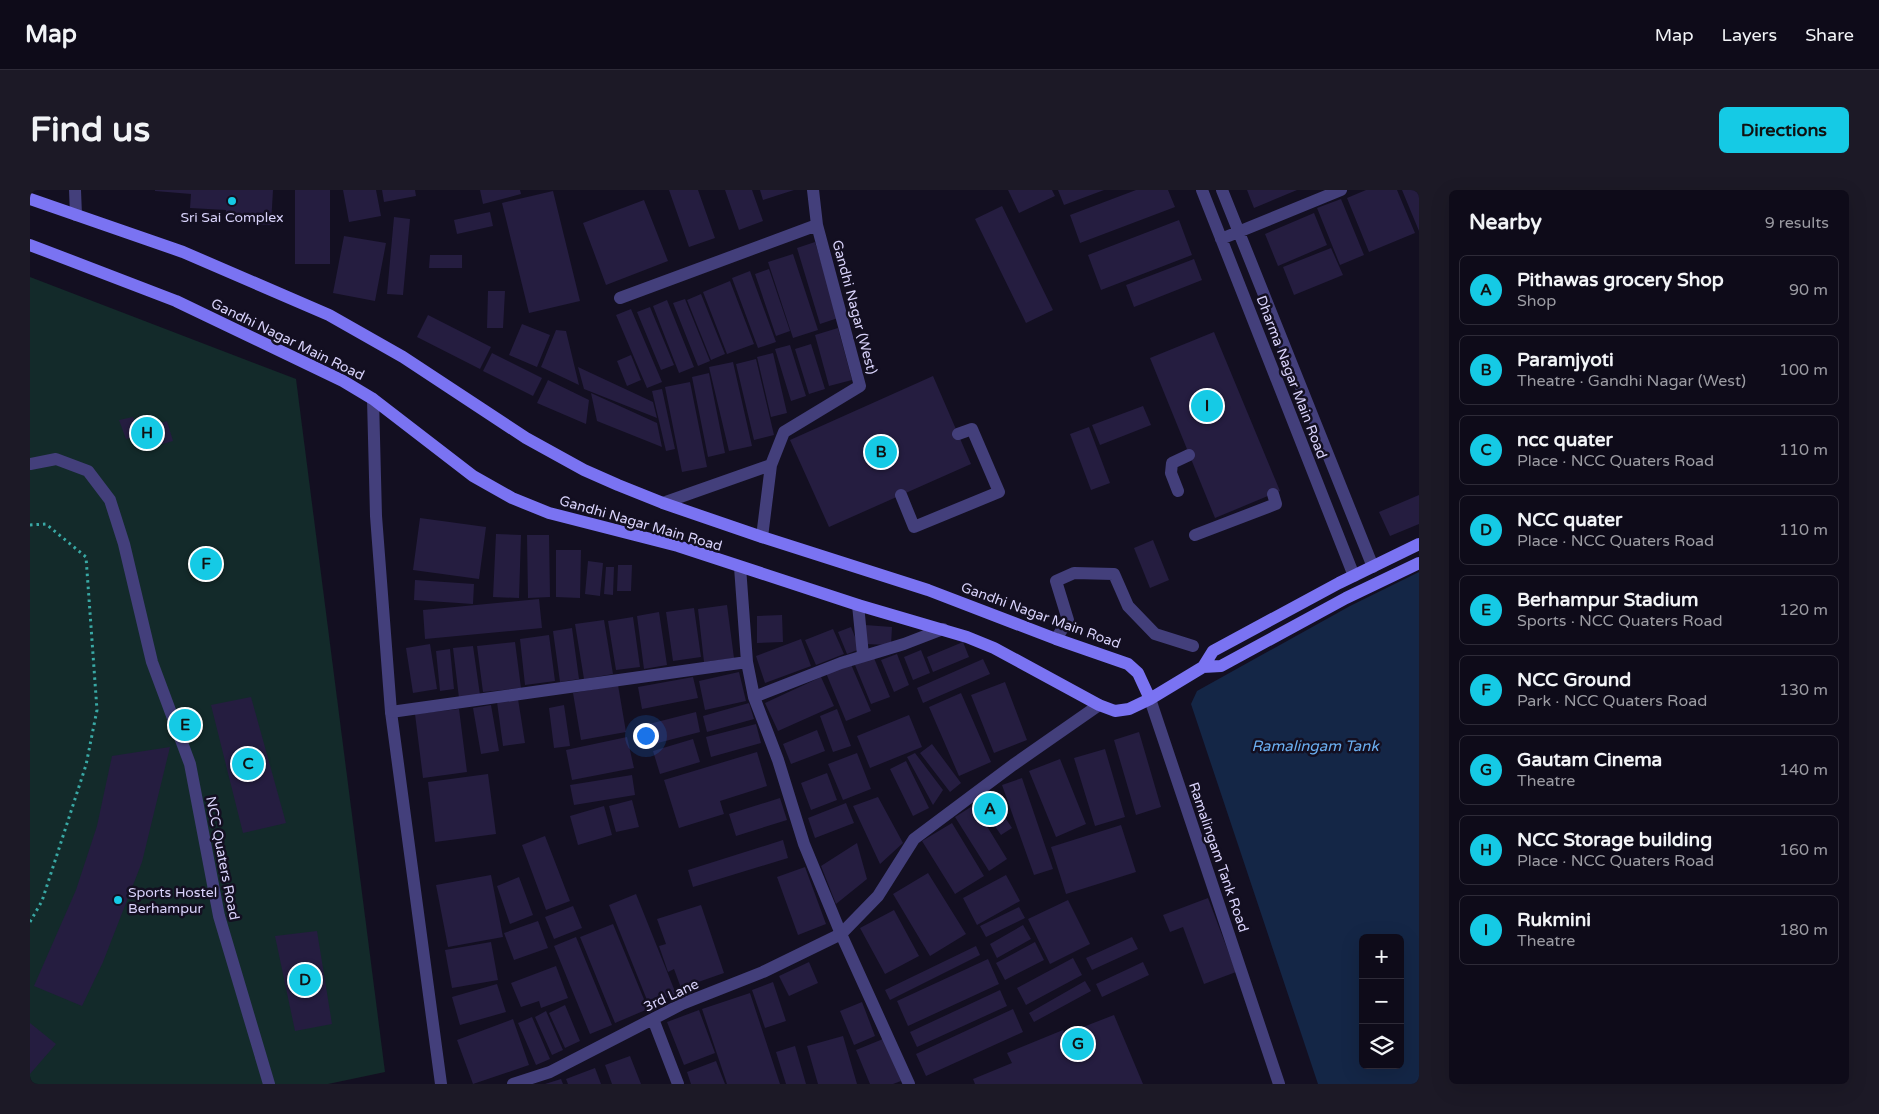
<!DOCTYPE html>
<html lang="en">
<head>
<meta charset="utf-8">
<style>
	:root { --surface:#0e0b19; --page:#1c1926; --text:#f1f3f6; --muted:#9b9ba2; --line:#2e2b38; --accent:#15cae5 }
	body { margin:0; font-family:"Varela Round",sans-serif; background:var(--page); color:var(--text) }
	.controls { position:absolute; right:15px; bottom:15px; display:grid; overflow:hidden; border-radius:8px; box-shadow:0 5px 20px #0002 }
	.controls button { width:45px; height:45px; display:grid; place-items:center; padding:0; border:0; border-bottom:1px solid var(--line); background:var(--surface); color:var(--text); font:25px sans-serif }
	.you { position:absolute; left:615px; top:545px; width:18px; height:18px; margin:-12px; border:4px solid #fff; border-radius:50%; background:#1a73e8; box-shadow:0 0 0 8px #1a73e833 }
	.badge { display:grid; place-items:center; width:32px; height:32px; border-radius:50%; background:var(--accent); color:#111; font-size:16px; font-weight:700 }
	.pin { position:absolute; translate:-50% -50%; border:2px solid #fff; box-shadow:0 1px 5px #0006 }
	.list { margin:0; padding:0; list-style:none }
	h2 { display:flex; justify-content:space-between; align-items:center; height:65px; margin:0; padding:0 20px; font-size:21px }
	h2 small { font-size:16px; font-weight:400; color:var(--muted) }
	.list li { display:grid; grid-template-columns:32px 1fr auto; gap:15px; align-items:center; box-sizing:border-box; height:70px; margin:0 10px 10px; padding:0 10px; border:1px solid var(--line); border-radius:8px }
	.list b { display:block; font-size:19px; white-space:nowrap }
	.list p { margin:0; font-size:16px; white-space:nowrap; color:var(--muted) }
	.list em { font-size:16px; font-style:normal; color:var(--muted) }
	.icon { flex:none; width:28px; height:28px; fill:none; stroke:currentColor; stroke-width:2; stroke-linecap:round; stroke-linejoin:round }
	.map { position:relative; flex:none; width:1389px; height:894px; overflow:hidden; border-radius:8px }
	header { display:flex; align-items:center; gap:30px; box-sizing:border-box; height:70px; padding:0 25px; background:var(--surface); border-bottom:1px solid var(--line) }
	header strong { font-size:24px }
	nav { display:flex; gap:28px; margin-inline-start:auto; font-size:18px }
	.intro { display:flex; align-items:center; justify-content:space-between; box-sizing:border-box; height:120px; padding:0 30px }
	h1 { margin:0; font-size:35px }
	.button { padding:12px 22px; border-radius:8px; background:var(--accent); color:#111; font-size:18px; font-weight:700 }
	main { display:flex; gap:30px; padding:0 30px }
	aside { flex:1; background:var(--surface); border-radius:8px; box-shadow:0 5px 20px #0002 }
	.map>svg:first-child { display:block }
</style>
</head>
<body>
<header>
<strong>Map</strong>
<nav><a>Map</a><a>Layers</a><a>Share</a></nav>
</header>
<div class="intro"><h1>Find us</h1><a class="button">Directions</a></div>
<main>
<div class="map">
<svg width="1389" height="894" viewBox="0 0 1389 894">
	<rect width="100%" height="100%" fill="#130f21"/>
	<path fill="#132a2a" d="M0,87L266,189L355,882L298,894H0Z"/>
	<path fill="#142646" fill-rule="evenodd" d="M1389,382V894H1288L1161,514L1167,501L1320,416ZM1333,748H1370V875H1333Z"/>
	<path fill="#251d40" d="M125,0H243L241,35L195,32L196,20L160,18L161,4L125,1Z
		M265,0H300V74H265Z
		M313,0H346L351,26L319,32Z
		M352,0H385L386,6L354,12Z
		M450,0H490L491,4L453,14Z
		M639,0H668L685,48L659,57Z
		M695,0H722L733,31L709,40Z
		M730,0H764L733,10Z
		M978,0H1022L1025,6L989,23Z
		M1028,0H1074L1034,15Z
		M1106,0H1138L1145,17L1050,53L1040,25Z
		M1217,0H1267L1224,18Z
		M1336,0H1367L1385,43L1339,62L1317,8Z
		M1372,0H1389V41Z
		M523,1L550,111L499,123L472,13Z
		M1311,9L1334,65L1310,75L1287,18Z
		M614,10L638,71L576,95L553,33Z
		M972,16L1023,120L996,133L945,29Z
		M460,22L463,36L427,44L424,30Z
		M1284,23L1297,55L1248,76L1235,44Z
		M364,27L380,29L373,105L357,104Z
		M1149,30L1162,65L1071,100L1058,65Z
		M314,46L356,53L345,111L303,103Z
		M785,52L808,128L790,134L767,58Z
		M1301,58L1313,85L1264,105L1253,77Z
		M763,64L788,140L763,148L738,72Z
		M400,65H432V78H399Z
		M1164,69L1172,90L1104,117L1096,95Z
		M739,79L760,141L746,146L725,84Z
		M720,81L746,152L728,158L702,88Z
		M700,91L724,154L697,164L673,102Z
		M458,101H475L473,138H457Z
		M671,104L695,164L681,170L657,110Z
		M655,109L680,171L668,176L643,113Z
		M637,110L664,177L649,183L623,116Z
		M620,117L644,175L631,180L607,122Z
		M601,119L632,192L617,198L586,125Z
		M398,125L461,157L450,179L387,147Z
		M492,134L520,145L507,177L479,165Z
		M808,138L822,190L799,196L785,145Z
		M526,140L536,141L549,195L511,177Z
		M1184,142L1250,301L1185,328L1120,168Z
		M781,154L795,199L779,204L765,159Z
		M760,155L776,206L761,211L745,159Z
		M462,163L512,188L503,206L453,181Z
		M743,163L757,223L741,227L727,167Z
		M601,165L611,190L597,196L587,171Z
		M726,169L744,245L724,250L706,174Z
		M703,172L722,256L699,261L679,177Z
		M548,177L623,212L627,228L554,199Z
		M679,183L695,263L678,267L662,187Z
		M903,186L941,274L799,337L760,250Z
		M518,190L559,210L556,234L507,213Z
		M660,192L677,277L652,282L635,197Z
		M632,199L645,259L636,261L622,201Z
		M561,203L627,233L632,257L567,231Z
		M1113,216L1121,235L1070,255L1062,235Z
		M103,227L108,240L137,231L143,251L111,260L106,247L96,249L89,230Z
		M1059,237L1080,293L1061,300L1040,244Z
		M1389,305V334L1360,346L1349,322Z
		M390,328L456,337L449,389L383,380Z
		M466,344L491,345L489,408L463,407Z
		M497,345H519L520,407L498,408Z
		M1123,350L1139,390L1120,398L1104,358Z
		M526,360H551L550,408L526,407Z
		M558,371L573,373L570,406L555,404Z
		M588,375H602L601,401H587Z
		M576,377H584L583,405L574,404Z
		M385,390L444,394L443,414L384,410Z
		M509,409L512,438L395,449L393,420Z
		M697,415L704,468L674,472L668,419Z
		M664,418L671,467L643,471L636,422Z
		M629,422L637,475L614,479L607,426Z
		M752,425L753,452L727,453V426Z
		M603,427L610,477L586,480L578,431Z
		M574,430L583,484L554,489L545,434Z
		M835,435L862,437L861,455L834,454Z
		M821,437L830,459L817,464L808,442Z
		M542,438L549,489L530,492L523,441Z
		M803,439L814,464L786,475L775,450Z
		M519,445L525,491L495,495L490,449Z
		M771,449L781,476L735,493L726,466Z
		M485,452L491,498L453,502L447,456Z
		M933,452L939,467L903,482L897,467Z
		M400,454L407,499L383,503L376,458Z
		M443,456L450,505L429,508L423,458Z
		M420,459L424,499L410,501L406,461Z
		M891,460L900,483L883,490L874,467Z
		M867,464L879,495L864,502L851,470Z
		M844,468L860,507L841,514L825,475Z
		M953,469L960,484L893,513L887,498Z
		M820,472L841,521L816,531L796,483Z
		M709,482L716,511L675,520L669,491Z
		M663,487L668,508L612,519L608,497Z
		M791,487L804,516L748,541L735,513Z
		M975,492L997,550L964,563L941,505Z
		M588,495L596,542L551,550L543,503Z
		M931,503L961,572L929,586L899,517Z
		M221,507L256,633L213,643L181,515Z
		M488,509L495,553L473,556L467,512Z
		M719,513L724,529L677,542L673,526Z
		M461,515L469,561L451,564L443,518Z
		M534,515L540,556L524,558L519,518Z
		M429,519L437,582L393,588L385,524Z
		M807,519L821,556L803,562L790,526Z
		M666,522L670,542L620,555L615,535Z
		M879,525L892,557L840,578L827,546Z
		M726,534L731,553L681,567L676,547Z
		M787,540L795,561L761,574L753,554Z
		M1109,542L1131,617L1106,625L1084,550Z
		M597,547L604,578L542,590L536,560Z
		M663,549L670,572L630,584L623,561Z
		M902,554L931,593L920,602L890,563Z
		M140,557L112,672L73,772L52,816L4,796L46,700L67,636L82,566Z
		M1075,559L1095,627L1065,636L1044,568Z
		M727,562L737,596L690,611L694,624L649,638L634,590Z
		M827,563L841,599L813,610L798,574Z
		M885,563L913,600L903,615L877,567Z
		M1030,569L1056,634L1026,647L999,581Z
		M876,571L899,618L883,626L860,579Z
		M797,583L807,610L781,620L771,593Z
		M458,584L466,644L405,652L398,592Z
		M602,585L605,605L544,615L540,595Z
		M992,588L1023,679L1004,685L972,595Z
		M960,605L982,638L971,645L949,613Z
		M848,607L873,653L850,674L823,616Z
		M750,608L757,630L706,646L699,624Z
		M602,610L609,637L586,642L579,616Z
		M816,613L824,633L785,648L778,628Z
		M944,615L977,669L959,681L925,627Z
		M574,616L582,645L548,655L540,626Z
		M922,633L954,686L925,704L892,651Z
		M1091,635L1106,682L1036,704L1021,657Z
		M515,646L540,711L516,720L492,655Z
		M753,650L758,668L663,697L658,680Z
		M827,653L837,689L806,714L791,676Z
		M775,677L796,734L768,745L747,687Z
		M898,683L936,744L900,766L863,704Z
		M461,685L473,747L418,757L406,695Z
		M976,685L990,711L947,735L933,708Z
		M489,687L503,725L480,734L467,696Z
		M606,704L646,804L619,815L579,715Z
		M1178,708L1206,782L1174,794L1153,737L1140,742L1133,725Z
		M1038,710L1060,754L1020,774L998,729Z
		M671,715L694,783L651,798L644,779L638,782L629,756L636,754L627,729Z
		M543,716L552,738L524,749L515,727Z
		M989,717L995,728L956,747L950,736Z
		M864,720L889,766L855,784L830,738Z
		M508,731L518,758L484,770L474,743Z
		M583,734L618,819L585,833L550,747Z
		M993,735L1001,749L967,768L960,754Z
		M287,741L302,834L265,841L245,746Z
		M546,747L582,835L560,844L524,756Z
		M1102,747L1108,759L1062,780L1056,768Z
		M461,752L468,790L422,798L415,760Z
		M1005,752L1014,770L975,790L966,773Z
		M946,756L950,765L860,810L855,800Z
		M1043,768L1052,785L996,815L987,798Z
		M958,769L969,794L878,836L867,811Z
		M779,772L788,793L759,806L749,786Z
		M1113,772L1119,785L1072,807L1066,794Z
		M526,776L538,808L511,818L509,811L491,817L481,793Z
		M1055,791L1061,801L1004,832L999,823Z
		M743,792L756,831L735,838L722,800Z
		M467,794L476,822L430,835L422,807Z
		M970,800L977,816L887,857L880,842Z
		M720,803L750,894H697L672,819Z
		M832,812L845,846L824,855L810,821Z
		M535,815L550,851L535,858L519,823Z
		M983,819L993,842L896,886L886,864Z
		M669,820L685,863L654,875L637,832Z
		M516,821L533,860L522,865L505,827Z
		M1084,825L1113,894H945L943,889L982,873L977,863L1033,840L1035,844Z
		M502,827L520,869L506,875L488,833Z
		M483,829L499,875L443,894L427,850Z
		M0,833L26,854L0,884Z
		M813,846L827,894H788L777,856Z
		M853,849L871,891L863,894H840L826,860Z
		M765,856L776,894H756L746,862Z
		M600,866L611,894H582L575,875Z
		M686,871L695,894H661L657,882Z
		M565,878L571,894H538L536,889Z
		M531,889L533,894H515Z"/>
	<g fill="none" stroke-linecap="round" stroke-linejoin="round">
		<path stroke="#39a9a5" stroke-width="3" stroke-dasharray="2.5 4" stroke-linecap="butt" d="M0,335L16,334L56,367L67,520L56,575L12,711L0,732"/>
		<path stroke="#433f7b" stroke-width="12" d="M343,209L346,326L361,522L411,894
			M1026,449L1038,430L1026,391L1044,383L1084,384L1098,416L1125,444L1163,456"/>
		<path stroke="#433f7b" stroke-width="12" d="M45,0L46,25
			M1172,0L1324,386
			M1192,0L1343,377
			M1191,49L1311,0
			M590,108L787,35
			M0,274L26,269L58,281L80,310L94,354L122,472L160,574L189,726L239,894
			M1148,301L1141,283L1142,273L1159,265
			M871,305L884,337L969,302L942,239L928,244
			M633,313L741,275
			M1165,345L1246,314L1243,304
			M732,347L741,275L754,242L830,196L787,35L783,0
			M710,377L717,472L724,507L748,570L774,654L811,744L879,894
			M828,415L833,465
			M724,507L811,473L874,454L913,439
			M1120,509L1249,894
			M361,522L717,472
			M623,829L648,894
			M483,894L520,882L652,814L733,782L811,744L848,706L884,649L983,575L1069,515"/>
		<path stroke="#7a73f2" stroke-width="12" d="M0,9L153,62L299,125L373,167L496,248L554,280L588,295L633,313L732,347L898,400L1026,449L1098,474L1108,483L1120,509
			M0,55L146,111L313,191L343,209L443,286L482,308L519,323L648,356L828,415L937,447L964,458L1069,515L1085,521L1099,519L1120,509L1173,477L1183,461L1309,393L1389,354
			M1173,477L1191,476L1316,408L1389,373"/>
	</g>
	<g fill="#15cae5" stroke="#130f21" stroke-width="2">
		<circle cx="202" cy="11" r="5"/>
		<circle cx="88" cy="710" r="5"/>
	</g>
	<g text-anchor="middle" stroke-width="5" stroke-linejoin="round" paint-order="stroke">
		<g font-size="14" fill="#d9d3fb" stroke="#130f21">
			<text x="202" y="32">Sri Sai Complex</text>
			<text x="98" y="707" text-anchor="start">Sports Hostel<tspan x="98" dy="16">Berhampur</tspan></text>
		</g>
		<g font-size="14" fill="#d9d3fb" stroke="#130f21">
			<text transform="translate(825 117) rotate(75)" y="5">Gandhi Nagar (West)</text>
			<text transform="translate(258 149) rotate(26)" y="5">Gandhi Nagar Main Road</text>
			<text transform="translate(1262 187) rotate(69)" y="5">Dharma Nagar Main Road</text>
			<text transform="translate(611 333) rotate(16)" y="5">Gandhi Nagar Main Road</text>
			<text transform="translate(1011 425) rotate(20)" y="5">Gandhi Nagar Main Road</text>
			<text transform="translate(1189 667) rotate(71)" y="5">Ramalingam Tank Road</text>
			<text transform="translate(193 668) rotate(79)" y="5">NCC Quaters Road</text>
			<text transform="translate(641 805) rotate(-25)" y="5">3rd Lane</text>
		</g>
		<g font-size="15" font-style="italic" fill="#6baff1" stroke="#130f21">
			<text x="1285" y="561">Ramalingam Tank</text>
		</g>
	</g>
</svg>
<div class="controls">
<button>+</button>
<button>−</button>
<button><svg class="icon" aria-label="layers" viewBox="0 0 24 24"><path d="M12 4l9 5-9 5-9-5zM3 14l9 5 9-5"/></svg></button>
</div>
<div class="you"></div>
<div class="pin badge" style="left:960px;top:619px">A</div>
<div class="pin badge" style="left:851px;top:262px">B</div>
<div class="pin badge" style="left:218px;top:574px">C</div>
<div class="pin badge" style="left:275px;top:790px">D</div>
<div class="pin badge" style="left:155px;top:535px">E</div>
<div class="pin badge" style="left:176px;top:374px">F</div>
<div class="pin badge" style="left:1048px;top:854px">G</div>
<div class="pin badge" style="left:117px;top:243px">H</div>
<div class="pin badge" style="left:1177px;top:216px">I</div>
</div>
<aside>
<h2>Nearby<small>9 results</small></h2>
<ul class="list">
<li><span class="badge">A</span><div><b>Pithawas grocery Shop</b><p>Shop</p></div><em>90 m</em></li>
<li><span class="badge">B</span><div><b>Paramjyoti</b><p>Theatre · Gandhi Nagar (West)</p></div><em>100 m</em></li>
<li><span class="badge">C</span><div><b>ncc quater</b><p>Place · NCC Quaters Road</p></div><em>110 m</em></li>
<li><span class="badge">D</span><div><b>NCC quater</b><p>Place · NCC Quaters Road</p></div><em>110 m</em></li>
<li><span class="badge">E</span><div><b>Berhampur Stadium</b><p>Sports · NCC Quaters Road</p></div><em>120 m</em></li>
<li><span class="badge">F</span><div><b>NCC Ground</b><p>Park · NCC Quaters Road</p></div><em>130 m</em></li>
<li><span class="badge">G</span><div><b>Gautam Cinema</b><p>Theatre</p></div><em>140 m</em></li>
<li><span class="badge">H</span><div><b>NCC Storage building</b><p>Place · NCC Quaters Road</p></div><em>160 m</em></li>
<li><span class="badge">I</span><div><b>Rukmini</b><p>Theatre</p></div><em>180 m</em></li>
</ul>
</aside>
</main>
</body>
</html>
